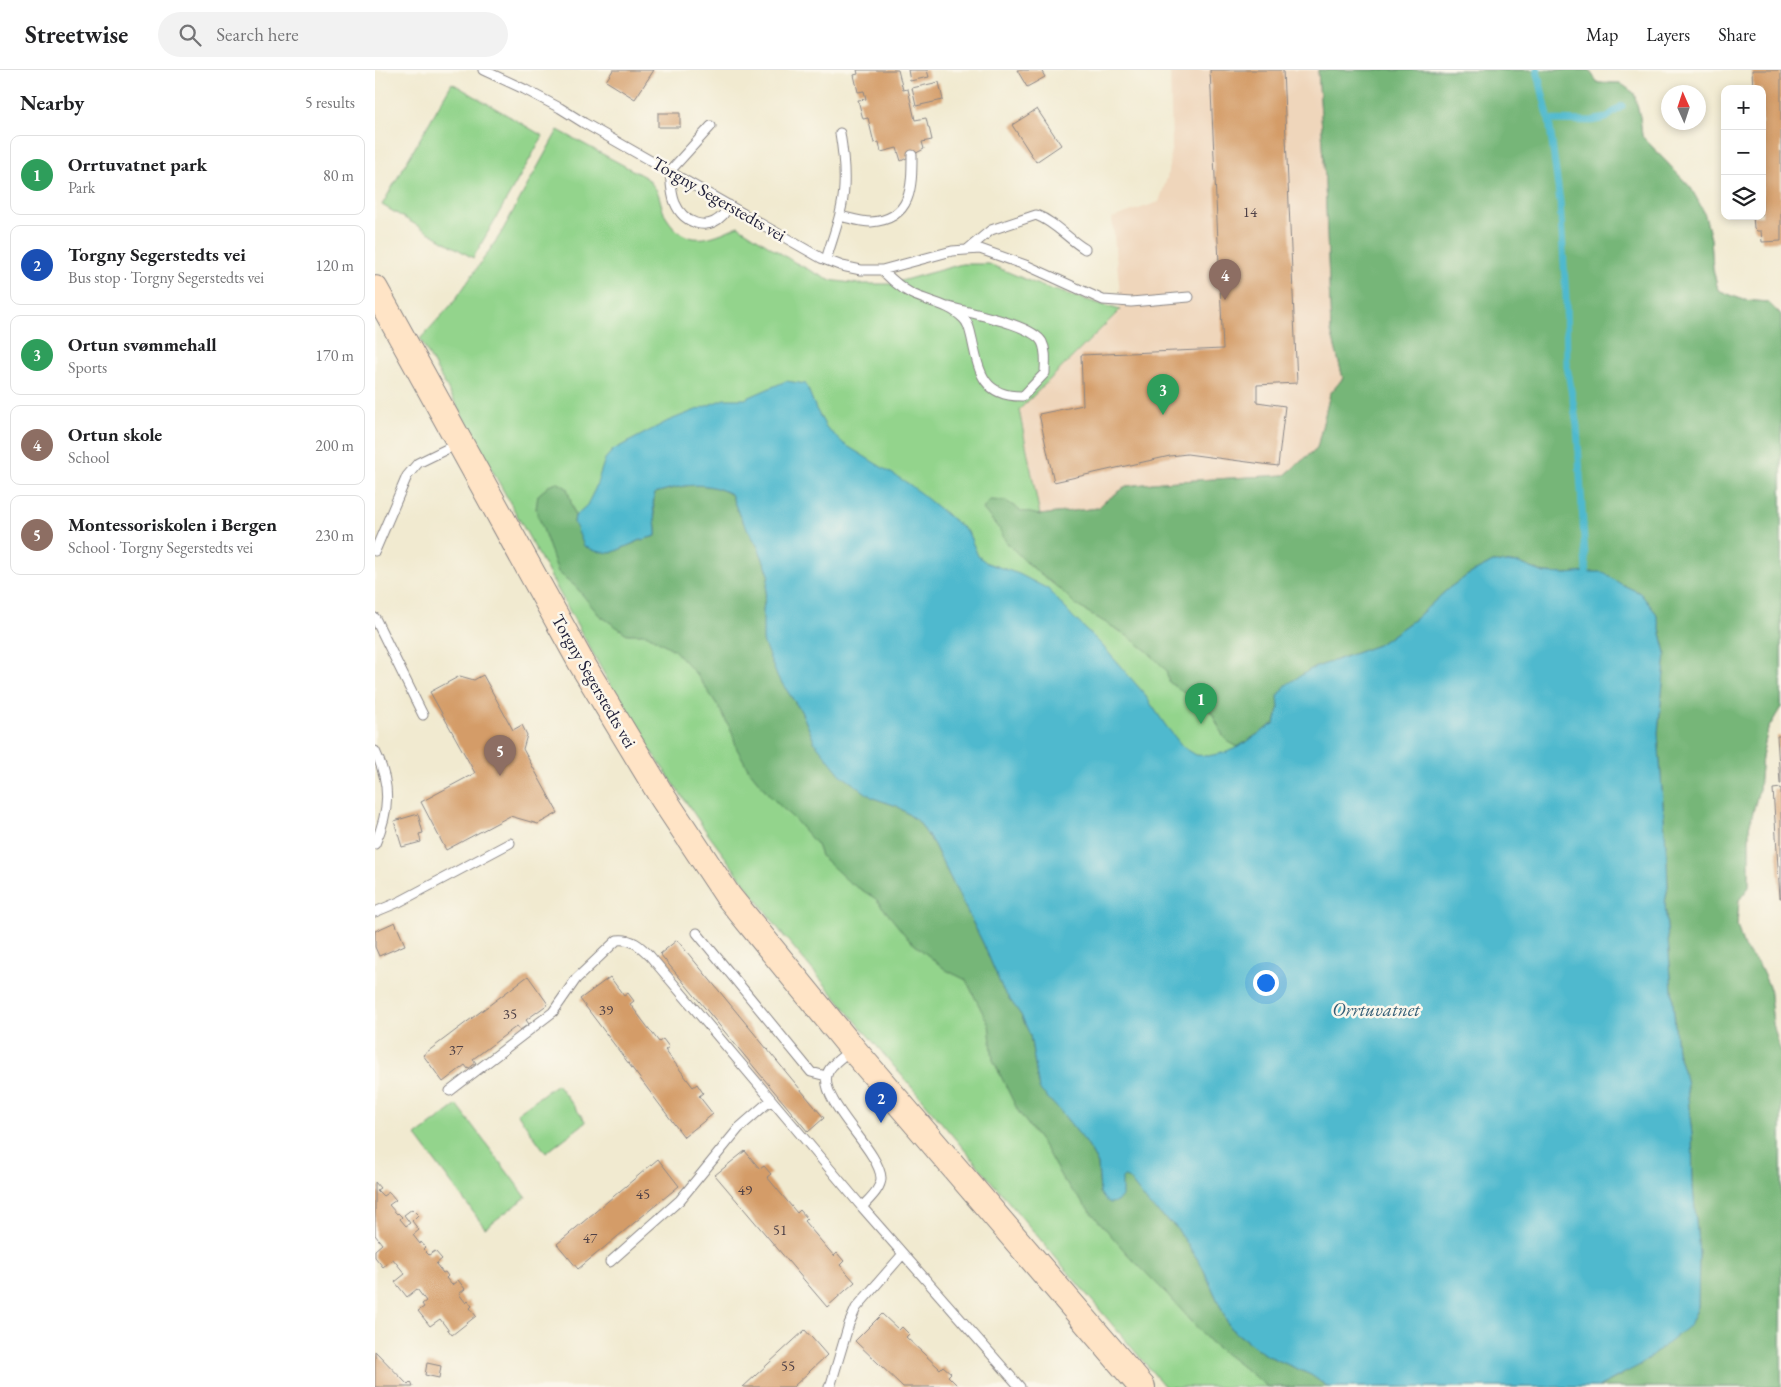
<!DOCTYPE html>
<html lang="en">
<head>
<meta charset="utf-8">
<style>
	:root { --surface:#fff; --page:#f2f2f2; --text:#202124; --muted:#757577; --line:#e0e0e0; --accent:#d1495b }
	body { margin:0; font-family:"EB Garamond",serif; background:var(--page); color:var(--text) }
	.controls { position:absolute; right:15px; top:15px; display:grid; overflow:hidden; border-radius:10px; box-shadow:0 2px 8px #0003 }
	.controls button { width:45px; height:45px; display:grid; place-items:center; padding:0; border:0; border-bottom:1px solid var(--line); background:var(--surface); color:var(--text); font:25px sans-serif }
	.compass { position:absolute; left:1286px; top:15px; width:45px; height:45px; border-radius:50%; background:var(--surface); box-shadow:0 2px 8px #0003; rotate:357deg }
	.you { position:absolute; left:890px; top:912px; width:18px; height:18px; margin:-12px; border:4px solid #fff; border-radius:50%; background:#1a73e8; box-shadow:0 0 0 8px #1a73e833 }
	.badge { display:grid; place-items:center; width:32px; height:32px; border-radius:50%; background:var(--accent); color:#fff; font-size:16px; font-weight:700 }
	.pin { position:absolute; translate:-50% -41px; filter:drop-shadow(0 1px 2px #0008) }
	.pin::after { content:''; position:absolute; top:26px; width:18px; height:15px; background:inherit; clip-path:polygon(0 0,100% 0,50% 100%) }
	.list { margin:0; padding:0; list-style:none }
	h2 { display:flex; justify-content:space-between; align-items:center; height:65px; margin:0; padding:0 20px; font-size:21px }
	h2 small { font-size:16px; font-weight:400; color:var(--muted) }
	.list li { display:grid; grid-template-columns:32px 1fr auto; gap:15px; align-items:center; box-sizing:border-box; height:80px; margin:0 10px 10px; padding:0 10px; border:1px solid var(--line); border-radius:10px }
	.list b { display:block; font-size:19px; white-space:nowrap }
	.list p { margin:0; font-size:16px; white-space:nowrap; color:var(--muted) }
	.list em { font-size:16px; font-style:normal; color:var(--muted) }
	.icon { flex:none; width:28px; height:28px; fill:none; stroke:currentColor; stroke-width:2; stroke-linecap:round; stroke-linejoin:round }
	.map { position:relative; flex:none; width:1406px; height:1317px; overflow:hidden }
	header { display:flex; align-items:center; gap:30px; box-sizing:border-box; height:70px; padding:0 25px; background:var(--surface); border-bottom:1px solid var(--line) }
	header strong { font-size:24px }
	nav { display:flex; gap:28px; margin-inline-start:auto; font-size:18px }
	.search { width:350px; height:45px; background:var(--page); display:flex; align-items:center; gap:12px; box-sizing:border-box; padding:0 18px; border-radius:28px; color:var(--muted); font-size:19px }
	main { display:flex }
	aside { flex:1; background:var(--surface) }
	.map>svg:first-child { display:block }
</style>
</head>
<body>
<header>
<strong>Streetwise</strong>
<div class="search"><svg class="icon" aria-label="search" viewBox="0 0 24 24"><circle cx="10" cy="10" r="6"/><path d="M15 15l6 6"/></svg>Search here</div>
<nav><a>Map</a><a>Layers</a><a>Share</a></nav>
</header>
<main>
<aside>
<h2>Nearby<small>5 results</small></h2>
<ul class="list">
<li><span class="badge" style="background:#2e9e5b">1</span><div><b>Orrtuvatnet park</b><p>Park</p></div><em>80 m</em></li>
<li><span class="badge" style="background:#1a4fb4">2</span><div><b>Torgny Segerstedts vei</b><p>Bus stop · Torgny Segerstedts vei</p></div><em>120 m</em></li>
<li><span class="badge" style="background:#2e9e5b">3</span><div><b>Ortun svømmehall</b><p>Sports</p></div><em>170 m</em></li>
<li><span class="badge" style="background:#8d6e63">4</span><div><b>Ortun skole</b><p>School</p></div><em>200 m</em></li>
<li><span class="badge" style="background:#8d6e63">5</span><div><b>Montessoriskolen i Bergen</b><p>School · Torgny Segerstedts vei</p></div><em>230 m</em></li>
</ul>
</aside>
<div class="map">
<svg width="1406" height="1317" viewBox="0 0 1406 1317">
	<rect width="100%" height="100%" fill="#fbf7ec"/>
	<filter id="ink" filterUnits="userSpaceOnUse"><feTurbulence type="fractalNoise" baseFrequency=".02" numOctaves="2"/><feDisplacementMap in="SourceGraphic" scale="10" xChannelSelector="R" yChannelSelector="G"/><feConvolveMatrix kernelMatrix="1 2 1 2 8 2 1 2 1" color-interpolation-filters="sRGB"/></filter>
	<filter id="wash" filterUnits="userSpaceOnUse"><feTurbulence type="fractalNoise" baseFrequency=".0096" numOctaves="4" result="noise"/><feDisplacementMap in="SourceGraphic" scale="20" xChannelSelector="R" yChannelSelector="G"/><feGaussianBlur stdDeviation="1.12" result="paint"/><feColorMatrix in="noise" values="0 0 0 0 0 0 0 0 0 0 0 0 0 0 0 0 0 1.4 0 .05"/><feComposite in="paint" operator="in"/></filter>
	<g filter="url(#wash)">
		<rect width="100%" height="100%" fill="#f1ead0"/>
		<path fill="#efd6bb" d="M795,0H943L949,90L956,261L968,308L955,324L942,378L910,405L787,412L752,416L729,432L723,438L664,445L644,340L745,240L744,213L737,148L784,132L792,108L797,75Z"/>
		<path fill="#93d48c" stroke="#5a7b64" d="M943,0H1214L1223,13H1245L1259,23L1265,47L1267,66L1316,118L1329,142L1336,169L1338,199L1343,220L1368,230L1393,232L1406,245V637L1393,659L1387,686L1384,719L1374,757V817L1364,830L1362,855L1369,878L1384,895L1394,916L1398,954L1406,984V1317H790L408,865L333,764L254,649L45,269L78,233L125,165L183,60L272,108C275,112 279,116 282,121C286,129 286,139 291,147C311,179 335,169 363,156L419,192L454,210L484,214H515L587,194H614L666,216L745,240L644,340L665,445L723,438L729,432L752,416L787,412L910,405L942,378L955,324L968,308L956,261L949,90Z
			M77,13L168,66L98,188L7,135Z
			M182,1014L211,1052L171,1083L142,1043Z
			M82,1035L151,1127L110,1158L41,1066Z"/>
		<path fill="#76b678" stroke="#4c6c5a" d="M943,0H1214L1223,13H1245L1259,23L1265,47L1267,66L1316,118L1329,142L1336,169L1338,199L1343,220L1368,230L1393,232L1406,245V637L1393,659L1387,686L1384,719L1374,757V817L1364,830L1362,855L1369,878L1384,895L1394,916L1398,954L1406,984V1317H1223L1247,1305L1323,1237L1324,1184L1318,1117L1317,1065L1311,1010L1302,981L1290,833L1293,816L1292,791L1283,663L1291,583L1281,543L1265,523L1246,514L1211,502L1192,504L1169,503L1144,493L1118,492L1093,505L1074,518L1040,549L1003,575L936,599L904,626V638L900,653L863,677L852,671L848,666L837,643L794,612L791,600L772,581L751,565L701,535L687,521L652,493L631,472L625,460L608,439L615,430L631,431L646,441L665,445L723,438L729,432L752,416L787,412L910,405L942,378L955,324L968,308L956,261L949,90Z
			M182,412L192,418L200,446L199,452L236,483L266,470L281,466C282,451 276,438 280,423C308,415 329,410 356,424L364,445L383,477L394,504L388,540L402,606L426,641L440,673L498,728L522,736L544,752L559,775L608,873L628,920L646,945L655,965L664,1018L687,1043L712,1074L723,1094L725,1123L746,1113L747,1107L750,1106L754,1109L781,1141L801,1157L827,1196L855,1258L889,1284L936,1305L953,1317H893L835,1272L793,1225L754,1186L688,1110L670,1078L643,1041L618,990L614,955L591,910L571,900L534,870L501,829L474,812L446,786L442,775L421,751L395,726L374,700L362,679L357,662L343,636L322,605L299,580L271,564H252L224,545L201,517L183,502L161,439L163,425L176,414Z"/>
		<path fill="#50b9ce" stroke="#396e84" d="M411,311L431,314L441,339L451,357L469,374L534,414L593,462L603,486L612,493L644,504L673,519L698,547L726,574L767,621L791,656L808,677L821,685L833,686L852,682L863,677L900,653L904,638L903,626L911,615L936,599L1003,575L1040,549L1074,518L1093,505L1118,492L1144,493L1169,503L1192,504L1211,502H1227L1246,514L1265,523L1281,543L1291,583L1283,663L1292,791L1293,816L1290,833L1302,981L1311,1010L1317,1065L1318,1117L1324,1184L1323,1237L1315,1255L1267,1294L1223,1317H953L936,1305L889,1284L855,1258L827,1196L801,1157L774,1135L754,1109L750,1107L747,1108V1126L742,1132L735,1133L730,1130L725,1123L723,1094L712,1074L687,1043L664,1019L655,965L646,945L628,920L608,873L559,775L544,752L522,736L498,728L466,705L440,673L426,641L402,606L388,571V540L394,504L383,477L364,445L356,424C329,410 307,415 280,423C275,438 282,451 281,466L266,470L236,483L220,481L209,476L199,452L200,446L212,435L220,419L230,389L238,380L293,351L349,329H370Z"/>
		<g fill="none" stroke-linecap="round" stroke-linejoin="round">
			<path stroke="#50b9ce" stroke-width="7" d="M1162,0L1174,50L1185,132L1191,227L1192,296L1202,356L1211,502
				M1174,50L1216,51L1231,48L1247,36"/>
		</g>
		<g id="blocks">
			<path fill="#d49c67" d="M238,0H279L260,29L231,11Z
				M482,0H523L528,20L533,19L540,50L551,48L553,57H554L557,70L547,72L549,79L526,91L522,78L506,82L504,72L499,73L493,48L488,49L483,30L491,29L489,21L483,22L479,5L483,4Z
				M533,0H552L554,7L535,11Z
				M642,0H666L670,7L652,17Z
				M835,0H908L922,313L882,315V332L910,336L903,396L812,384L795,386L679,412L664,344L708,335L706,285L848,279Z
				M1377,0H1406V171L1387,172L1386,161H1382L1379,158L1378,146H1387V19H1378Z
				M564,12L568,30L541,36L537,18Z
				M662,39L686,75L661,92L637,55Z
				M283,43H305V57H283Z
				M108,605L138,660L147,655L152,665L148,679L183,743L163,754L135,746L71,780L46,732L100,703L55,622L85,606L99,610Z
				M1402,666H1406V714H1405Z
				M1406,718V828H1405L1398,719Z
				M43,744L48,763L44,764L46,772L27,777L19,751Z
				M20,852L30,875L4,886L0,877V861Z
				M302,870L449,1048L433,1062L285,884Z
				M153,906L173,934L151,950L154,954L145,960L142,956L98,989L101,993L93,999L90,995L68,1012L48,985Z
				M235,907L249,926L253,923L259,931L255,934L284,972L288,969L294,977L290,980L318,1017L322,1014L328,1023L324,1026L338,1044L309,1067L205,929Z
				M370,1081L385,1099L389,1096L396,1104L392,1107L422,1143L425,1140L432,1148L429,1151L459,1186L462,1183L469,1191L465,1195L480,1212L452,1237L340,1105Z
				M283,1089L304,1116L203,1199L182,1174Z
				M0,1112L5,1118L2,1120L8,1126L14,1122L21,1130L14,1135L22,1144L23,1143L27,1147L25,1149L31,1156L35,1153L29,1145L37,1139L43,1145L37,1151L44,1160L38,1165L45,1174L46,1172L50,1177L48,1179L54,1185L60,1181L67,1189L61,1194L68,1203L70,1202L73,1206L71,1208L77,1215L83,1210L90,1219L84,1224L91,1233L93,1231L97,1236L95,1238L101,1246L77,1265L65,1249L55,1256L43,1241L49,1237L47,1234L51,1231L42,1219L32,1227L20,1212L30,1204L18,1189L8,1197L0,1187V1180L7,1174L0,1165Z
				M507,1244L524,1260L527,1257L534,1264L531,1267L565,1299L568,1296L576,1303L573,1306L584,1317H528L480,1271Z
				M430,1260L452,1285L418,1317H368Z
				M0,1281L33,1315L36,1312L38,1317H0Z
				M52,1293L66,1296L64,1308L50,1305Z"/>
		</g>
	</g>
	<g filter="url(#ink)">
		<use href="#blocks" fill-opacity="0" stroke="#8a8686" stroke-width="1"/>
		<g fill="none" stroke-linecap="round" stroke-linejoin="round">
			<defs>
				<path id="lane" d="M108,0L149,19L185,38L209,53L446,188L467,196L486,200H507L577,181L605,179L653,196L728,230L756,232L814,227
					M336,56L295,101C296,111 296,124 300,133C308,152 331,163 348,145C350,142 352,138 354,135
					M465,146C474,148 486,152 496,152C537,149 537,117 537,85
					M593,179L616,160L661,145C680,152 693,169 710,179
					M451,190C458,166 468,142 469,117C470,99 468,81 465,63
					M507,200C516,209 525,218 537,224C554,232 574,234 588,248C594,253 595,261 597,269C604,302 608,327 648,326L670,303C670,293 672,282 667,272C657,254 594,243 574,237
					M0,481L32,406L43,393L82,374
					M0,548L48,645
					M0,681C16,714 15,740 0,774
					M0,842L24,832L135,773
					M322,863L436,1002L451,1006
					M475,980C468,987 454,995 452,1005C445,1032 505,1081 506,1108C506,1119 494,1129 487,1137L645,1317
					M75,1021L178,942L201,909L242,870C257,868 265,876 275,886L487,1137
					M235,1192L305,1130L364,1058L396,1030
					M454,1317L456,1314L474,1254L481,1238L528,1184"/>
				<path id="secondary" d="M0,219L207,594L288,728L353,826L477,978L767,1317"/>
			</defs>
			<use href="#lane" stroke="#8a8686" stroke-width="11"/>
			<use href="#secondary" stroke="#8a8686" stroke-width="28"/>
			<use href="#lane" stroke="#fff" stroke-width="9"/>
			<use href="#secondary" stroke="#ffe4c6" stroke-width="26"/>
		</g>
	</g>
	<g text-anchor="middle" stroke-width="5" stroke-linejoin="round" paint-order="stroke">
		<g font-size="15" fill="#4e4046">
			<text x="875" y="147">14</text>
			<text x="231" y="945">39</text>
			<text x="135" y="949">35</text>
			<text x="81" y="985">37</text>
			<text x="370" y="1125">49</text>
			<text x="268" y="1129">45</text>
			<text x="405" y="1165">51</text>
			<text x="215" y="1173">47</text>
			<text x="413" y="1301">55</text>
		</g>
		<g font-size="18" fill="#22223b" stroke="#fbf7ec">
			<text transform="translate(344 129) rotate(30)" y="6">Torgny Segerstedts vei</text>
			<text transform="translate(219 611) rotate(60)" y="6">Torgny Segerstedts vei</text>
		</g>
		<g font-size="19" font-style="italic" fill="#345e76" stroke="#fbf7ec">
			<text x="1001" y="946">Orrtuvatnet</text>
		</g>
	</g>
</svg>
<div class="controls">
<button>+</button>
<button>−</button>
<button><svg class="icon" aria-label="layers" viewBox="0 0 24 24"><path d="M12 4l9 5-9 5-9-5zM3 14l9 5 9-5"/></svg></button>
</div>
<svg class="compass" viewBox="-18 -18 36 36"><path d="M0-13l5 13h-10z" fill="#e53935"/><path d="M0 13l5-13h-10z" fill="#757577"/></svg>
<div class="you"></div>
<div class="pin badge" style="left:826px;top:654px;background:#2e9e5b">1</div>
<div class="pin badge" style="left:506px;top:1053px;background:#1a4fb4">2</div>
<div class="pin badge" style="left:788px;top:345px;background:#2e9e5b">3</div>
<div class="pin badge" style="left:850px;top:230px;background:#8d6e63">4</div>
<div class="pin badge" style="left:125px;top:706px;background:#8d6e63">5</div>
</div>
</main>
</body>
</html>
